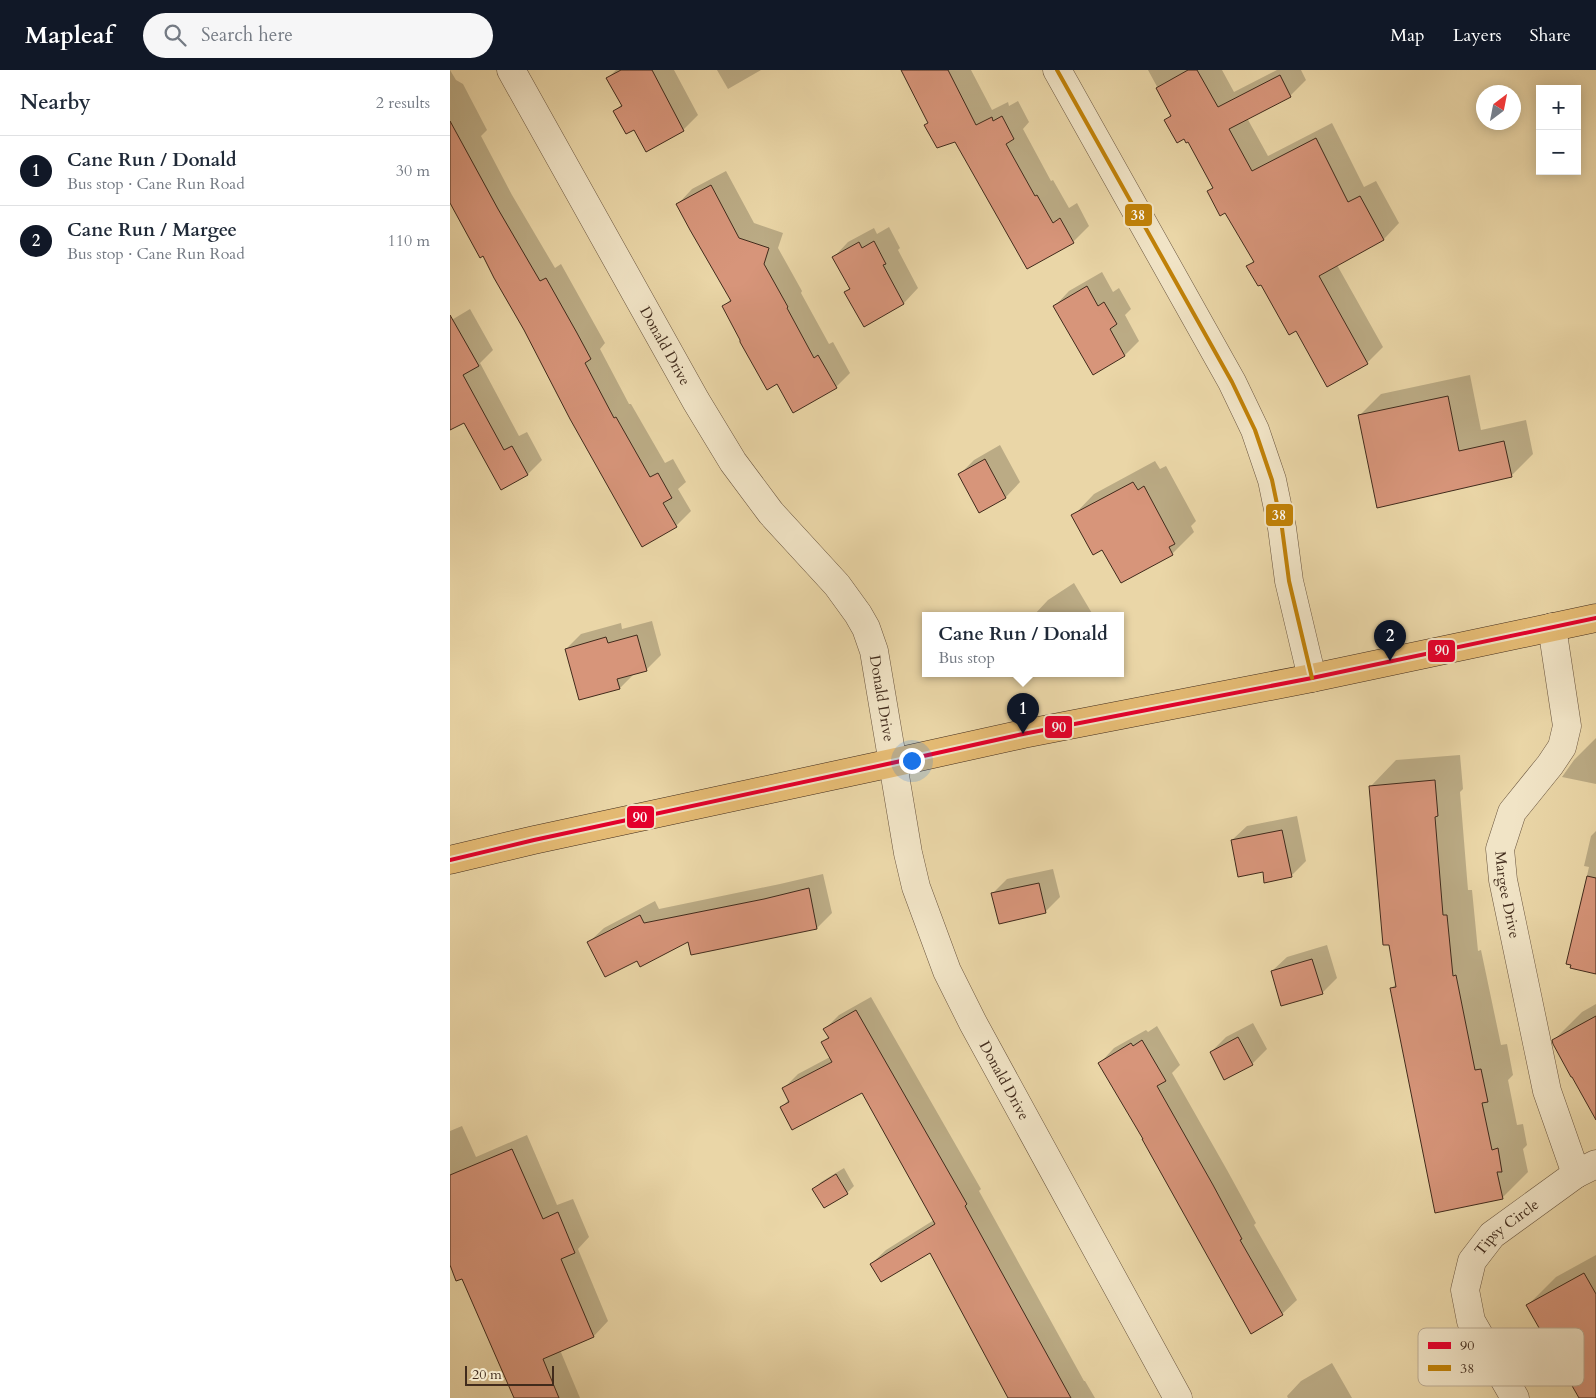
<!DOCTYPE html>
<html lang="en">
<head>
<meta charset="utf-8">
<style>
	:root { --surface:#fff; --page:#f6f6f7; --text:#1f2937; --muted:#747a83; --line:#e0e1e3; --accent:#111827 }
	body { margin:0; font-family:Cardo,serif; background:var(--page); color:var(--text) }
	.controls { position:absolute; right:15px; top:15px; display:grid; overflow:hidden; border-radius:0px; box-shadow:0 2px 12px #0003 }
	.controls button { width:45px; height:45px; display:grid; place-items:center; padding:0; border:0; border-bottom:1px solid var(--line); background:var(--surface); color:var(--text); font:25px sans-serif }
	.compass { position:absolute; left:1026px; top:15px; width:45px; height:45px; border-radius:50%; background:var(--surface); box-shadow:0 2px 12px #0003; rotate:32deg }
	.scale { position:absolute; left:15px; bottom:12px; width:89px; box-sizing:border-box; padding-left:5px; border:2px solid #412b1c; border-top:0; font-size:14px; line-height:18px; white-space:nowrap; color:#412b1c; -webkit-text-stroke:4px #f1e4c6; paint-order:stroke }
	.you { position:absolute; left:461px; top:690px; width:18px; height:18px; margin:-12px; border:4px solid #fff; border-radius:50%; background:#1a73e8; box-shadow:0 0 0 8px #1a73e833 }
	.badge { display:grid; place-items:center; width:32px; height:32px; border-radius:50%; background:var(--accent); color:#fff; font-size:16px; font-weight:700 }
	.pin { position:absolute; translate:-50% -41px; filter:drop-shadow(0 1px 2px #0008) }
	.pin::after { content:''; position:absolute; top:26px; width:18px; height:15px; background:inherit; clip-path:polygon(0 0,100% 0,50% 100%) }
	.popup { position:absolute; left:472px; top:542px; width:202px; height:65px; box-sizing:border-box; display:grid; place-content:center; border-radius:0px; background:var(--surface); filter:drop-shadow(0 1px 4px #0005); font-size:16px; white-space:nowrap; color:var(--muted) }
	.popup b { font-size:19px; color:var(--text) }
	.popup::after { content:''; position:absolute; left:50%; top:100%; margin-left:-10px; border:10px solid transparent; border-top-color:var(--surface) }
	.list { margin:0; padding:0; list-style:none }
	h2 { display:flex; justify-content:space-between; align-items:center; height:65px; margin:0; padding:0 20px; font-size:21px }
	h2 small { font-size:16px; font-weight:400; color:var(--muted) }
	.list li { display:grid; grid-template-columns:32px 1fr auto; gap:15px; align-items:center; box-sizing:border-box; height:70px; padding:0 20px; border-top:1px solid var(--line) }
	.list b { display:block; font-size:19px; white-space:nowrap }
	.list p { margin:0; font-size:16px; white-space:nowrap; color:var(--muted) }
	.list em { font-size:16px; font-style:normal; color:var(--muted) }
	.icon { flex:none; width:28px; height:28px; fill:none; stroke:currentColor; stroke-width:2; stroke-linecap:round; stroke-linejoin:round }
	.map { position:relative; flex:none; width:1146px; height:1328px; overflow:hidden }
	header { display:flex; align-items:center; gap:30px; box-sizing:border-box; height:70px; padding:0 25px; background:var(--accent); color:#fff }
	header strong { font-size:24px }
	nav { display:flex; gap:28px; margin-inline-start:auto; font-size:18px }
	.search { width:350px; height:45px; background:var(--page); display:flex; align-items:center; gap:12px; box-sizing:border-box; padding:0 18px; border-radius:28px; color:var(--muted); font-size:19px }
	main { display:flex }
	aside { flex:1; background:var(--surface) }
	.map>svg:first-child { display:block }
</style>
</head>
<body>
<header>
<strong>Mapleaf</strong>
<div class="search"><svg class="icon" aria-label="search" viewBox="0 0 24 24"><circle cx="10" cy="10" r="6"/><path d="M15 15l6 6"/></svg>Search here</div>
<nav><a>Map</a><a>Layers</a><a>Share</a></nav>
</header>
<main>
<aside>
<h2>Nearby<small>2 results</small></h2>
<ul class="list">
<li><span class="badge">1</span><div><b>Cane Run / Donald</b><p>Bus stop · Cane Run Road</p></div><em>30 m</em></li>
<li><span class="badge">2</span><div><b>Cane Run / Margee</b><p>Bus stop · Cane Run Road</p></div><em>110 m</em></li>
</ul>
</aside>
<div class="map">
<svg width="1146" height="1328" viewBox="0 0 1146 1328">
	<rect width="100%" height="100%" fill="#ead6a7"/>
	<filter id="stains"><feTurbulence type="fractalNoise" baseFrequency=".004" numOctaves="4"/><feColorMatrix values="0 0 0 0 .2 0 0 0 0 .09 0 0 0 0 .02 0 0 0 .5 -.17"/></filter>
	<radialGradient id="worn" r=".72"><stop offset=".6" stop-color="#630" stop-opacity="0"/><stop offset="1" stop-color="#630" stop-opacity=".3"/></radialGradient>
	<path fill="#0003" d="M0,0L6,10L13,14L37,60L31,66L62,125L105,198L111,194L155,273L150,279L179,334H181L215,393L223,389L236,412L228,419L241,441L226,456L75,259L34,184L0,131Z
		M166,0H224L248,45L233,60L184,58L165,41L172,34L158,8Z
		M267,0H311L278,19Z
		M451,0H521L542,40L558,32L559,36L568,31L579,52L573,59L601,111L603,110L619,138L627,133L639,156L623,172L506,70L479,52Z
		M698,0H772L784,22L827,0H851L856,10L840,26L797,48L818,86L882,53L914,117L926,111L949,153L934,169L887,195L933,277L917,293L846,259L798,197L804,190L775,142L759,121L764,116L739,70L716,50L722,44Z
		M276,101L304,153L333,163L328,178L352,221L351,223L379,274L383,272L400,303L386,317L328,313L273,237L281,229L228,134L242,119Z
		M439,157L450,178L448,180L468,218L454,233L414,255L396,222L400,218L384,187L398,172L424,158L427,164Z
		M652,202L663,222L669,218L681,239L675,245L689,271L675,285L644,303L605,236L619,221Z
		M20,239L43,280L30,293L69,366L77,362L92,390L78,404L52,419L14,351L0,346V251Z
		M1020,305L1031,360L1076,350L1083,384L1061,406L909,346L931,324Z
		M550,375L570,412L556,427L530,441L509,405L524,390Z
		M705,391L710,399L716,396L746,451L741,456L744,462L722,484L653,478L623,446L644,424Z
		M624,513L643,545H584L598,530Z
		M202,551L211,585L196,600L185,603L170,618L116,579L131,564L171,553L172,559Z
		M1146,668V714L1112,707L1124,690Z
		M1010,685L1013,719L1010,722L1018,820H1022L1028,881L1031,880L1051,975L1057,974L1063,1005L1058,1010L1067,1055L1073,1054L1077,1075L1073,1079L1078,1102L1052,1128L941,919L946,914L921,716L946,690Z
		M847,746L856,791L841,806L814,801L782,770L797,756Z
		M1146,761V903L1117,893L1139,797L1134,796L1141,766Z
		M603,799L610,827L595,842L543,823L557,809Z
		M373,804L382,843L367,858L242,884L239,870L187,889L139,872L154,858L205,831L209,839L330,814Z
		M877,875L887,908L872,923L822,901L837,887Z
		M421,927L531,1119L529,1121L634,1311H635L645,1328H560L480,1181L421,1194L436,1180L484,1150L412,1021L332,1037L339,1029L334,1018L348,1004L380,987L372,973L379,966L375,959L389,945Z
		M1146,934V1038L1104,970L1132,942Z
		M803,953L817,979L802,994L761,982L776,967Z
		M707,956L730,995L722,1003L777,1100L806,1153L804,1155L847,1230L832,1244L694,1068L650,993L664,978L696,960L698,962Z
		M12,1056L26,1087L77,1065L107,1135L123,1129L139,1167L128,1179L158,1251L144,1266L110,1280L130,1328H65L13,1207L0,1192V1061Z
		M394,1098L404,1116L397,1123L374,1137L364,1119L371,1112Z
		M1146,1185V1328H1130L1078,1235L1106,1207Z
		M882,1293L902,1328H838L837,1326L851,1311Z"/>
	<path fill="#d7957a" stroke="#412b1c" d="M171,0H202L234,61L196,82L184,60L176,64L163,41L172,36L156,8Z
		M451,0H498L526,55L542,47L543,51L552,46L564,69L556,74L585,126L587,125L603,153L610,148L624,173L577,199L505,72L487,78L474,55L478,53Z
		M738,0H747L768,37L830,5L841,27L779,59L802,101L866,68L898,132L910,126L934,170L869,206L918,294L877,317L846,261L839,265L811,215L808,216L796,196L804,192L775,143L770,146L757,121L763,118L738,72L736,73L734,69L727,73L714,50L721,46L706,18Z
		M0,51L48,139L90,211L96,208L127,263L141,289L135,293L164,348L166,347L200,407L208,403L222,428L213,433L227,457L192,477L120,349L74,260L44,208L33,186L30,188L0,133Z
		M261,115L289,168L319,178L314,194L338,237L337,238L364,288L368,285L387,318L343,343L327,314L317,320L290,272V270L272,236L281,231L240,160L226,134Z
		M424,171L436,194L433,195L454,234L414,257L394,222L400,219L382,187L409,172L412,178Z
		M637,216L648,236L654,232L667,254L660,259L675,286L643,305L603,236Z
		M0,245L29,296L13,305L54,380L62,376L78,405L51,420L14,353L0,360Z
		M998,326L1009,381L1054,371L1062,407L927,438L908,345Z
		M535,389L556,428L529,443L508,404Z
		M683,412L688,420L694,416L725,474L719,477L723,485L671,513L652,480L643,485L621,445Z
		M187,565L197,601L167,609L170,619L129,630L115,579L156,567L158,573Z
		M985,710L988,746L985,747L993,845H997L1003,906L1006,905L1025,1000L1031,999L1038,1032L1032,1033L1042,1080L1048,1078L1052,1102H1047L1053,1129L985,1143L940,918L946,917L939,875H933L919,716Z
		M832,760L842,807L814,813L813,802L788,807L781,770Z
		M1137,806L1146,808V904L1120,898L1121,895L1116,894Z
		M589,813L596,843L549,854L541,823Z
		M359,818L367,859L241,885L238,872L190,897L187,891L155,907L137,872L190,845L194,853L314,829Z
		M862,889L873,924L831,936L821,901Z
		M406,940L517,1134L515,1136L621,1328H558L480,1183L431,1212L420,1194L485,1154L412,1023L342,1060L330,1037L339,1032L332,1018L382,992L371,972L379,968L373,959Z
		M1146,946V1050L1122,1007H1121L1103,974L1102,970Z
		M788,967L803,995L774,1010L760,982Z
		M692,970L716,1011L707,1016L763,1115L792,1169L790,1170L833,1245L801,1264L692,1069H693L648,993L681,973L683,976Z
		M62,1079L93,1149L108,1142L125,1183L111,1189L144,1267L93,1289L109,1328H64L12,1209L6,1211L0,1195V1105Z
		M386,1104L398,1124L374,1138L362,1119Z
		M1134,1203L1146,1224V1328H1129L1076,1235Z"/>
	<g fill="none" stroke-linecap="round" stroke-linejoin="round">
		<defs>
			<g id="minor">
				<path id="s1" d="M61,0L246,331L283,392L321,443L387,515L408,544L416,558L424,581L458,783L466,817L497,901L523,953L728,1328"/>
				<path d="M607,0L782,312L805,360L822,410L832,458L839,511L862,608"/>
				<path id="s2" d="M1102,557L1117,656L1112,677L1100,695L1062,742L1050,779L1053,810L1097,1021L1126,1104"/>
				<path id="s3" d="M1065,1328L1021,1251L1015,1220L1022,1191L1042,1165L1126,1104L1146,1094"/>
			</g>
			<path id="highway" d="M0,790L84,770L442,693L573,664L862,608L1146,548"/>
		</defs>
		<use href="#minor" stroke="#6b563f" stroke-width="29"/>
		<use href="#highway" stroke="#412b1c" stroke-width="29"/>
		<use href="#minor" stroke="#f1e4c6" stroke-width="28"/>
		<use href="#highway" stroke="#e5bb74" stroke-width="28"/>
		<defs>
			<path id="bus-1" d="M0,790L84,770L442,693L573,664L862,608L1146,548"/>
			<path id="bus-2" d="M607,0L782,312L805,360L822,410L832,458L839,511L862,608"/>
		</defs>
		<use href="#bus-1" stroke="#f1e4c6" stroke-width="8"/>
		<use href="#bus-2" stroke="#f1e4c6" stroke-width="8"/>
		<use href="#bus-1" stroke="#e4002b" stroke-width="4"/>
		<use href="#bus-2" stroke="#c08108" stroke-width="4"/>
	</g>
	<g text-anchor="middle" stroke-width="4.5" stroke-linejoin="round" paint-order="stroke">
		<g font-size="15" fill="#412b1c" stroke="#f1e4c6">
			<text dy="5" stroke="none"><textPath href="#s1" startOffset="316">Donald Drive</textPath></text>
			<text dy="5" stroke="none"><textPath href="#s1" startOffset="736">Donald Drive</textPath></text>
			<text dy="5" stroke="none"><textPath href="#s2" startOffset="289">Margee Drive</textPath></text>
			<text dy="5" stroke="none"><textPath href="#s1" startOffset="1141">Donald Drive</textPath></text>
			<text dy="5" stroke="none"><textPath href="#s3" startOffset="199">Tipsy Circle</textPath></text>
		</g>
	</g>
	<rect x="968" y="1258" width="166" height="58" rx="8" fill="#f1e4c6" stroke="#bcac93" stroke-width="1"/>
	<rect x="978" y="1272" width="23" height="7" fill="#e4002b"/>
	<rect x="978" y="1295" width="23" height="6" fill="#c08108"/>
	<g font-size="14" fill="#412b1c">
		<text x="1010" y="1280">90</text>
		<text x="1010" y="1303">38</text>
	</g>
	<g stroke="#f1e4c6" stroke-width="2">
		<rect x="674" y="133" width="29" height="24" rx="5" fill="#c08108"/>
		<rect x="815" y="433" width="29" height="24" rx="5" fill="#c08108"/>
		<rect x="977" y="569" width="29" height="24" rx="5" fill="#e4002b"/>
		<rect x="594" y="645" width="29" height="24" rx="5" fill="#e4002b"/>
		<rect x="176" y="735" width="29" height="24" rx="5" fill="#e4002b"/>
	</g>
	<g font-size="14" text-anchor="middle" font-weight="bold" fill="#fff">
		<text x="688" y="150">38</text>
		<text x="829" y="450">38</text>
		<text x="992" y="585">90</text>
		<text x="609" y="662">90</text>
		<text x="190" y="752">90</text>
	</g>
	<rect width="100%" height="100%" filter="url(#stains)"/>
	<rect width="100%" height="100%" fill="url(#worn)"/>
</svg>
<div class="controls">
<button>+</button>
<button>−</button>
</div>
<svg class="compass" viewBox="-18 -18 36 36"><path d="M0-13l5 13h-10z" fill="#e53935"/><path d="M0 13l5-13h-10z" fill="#747a83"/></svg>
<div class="scale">20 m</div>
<div class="you"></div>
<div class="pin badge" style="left:573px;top:664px">1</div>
<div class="popup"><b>Cane Run / Donald</b>Bus stop</div>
<div class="pin badge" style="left:940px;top:591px">2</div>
</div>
</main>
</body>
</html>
